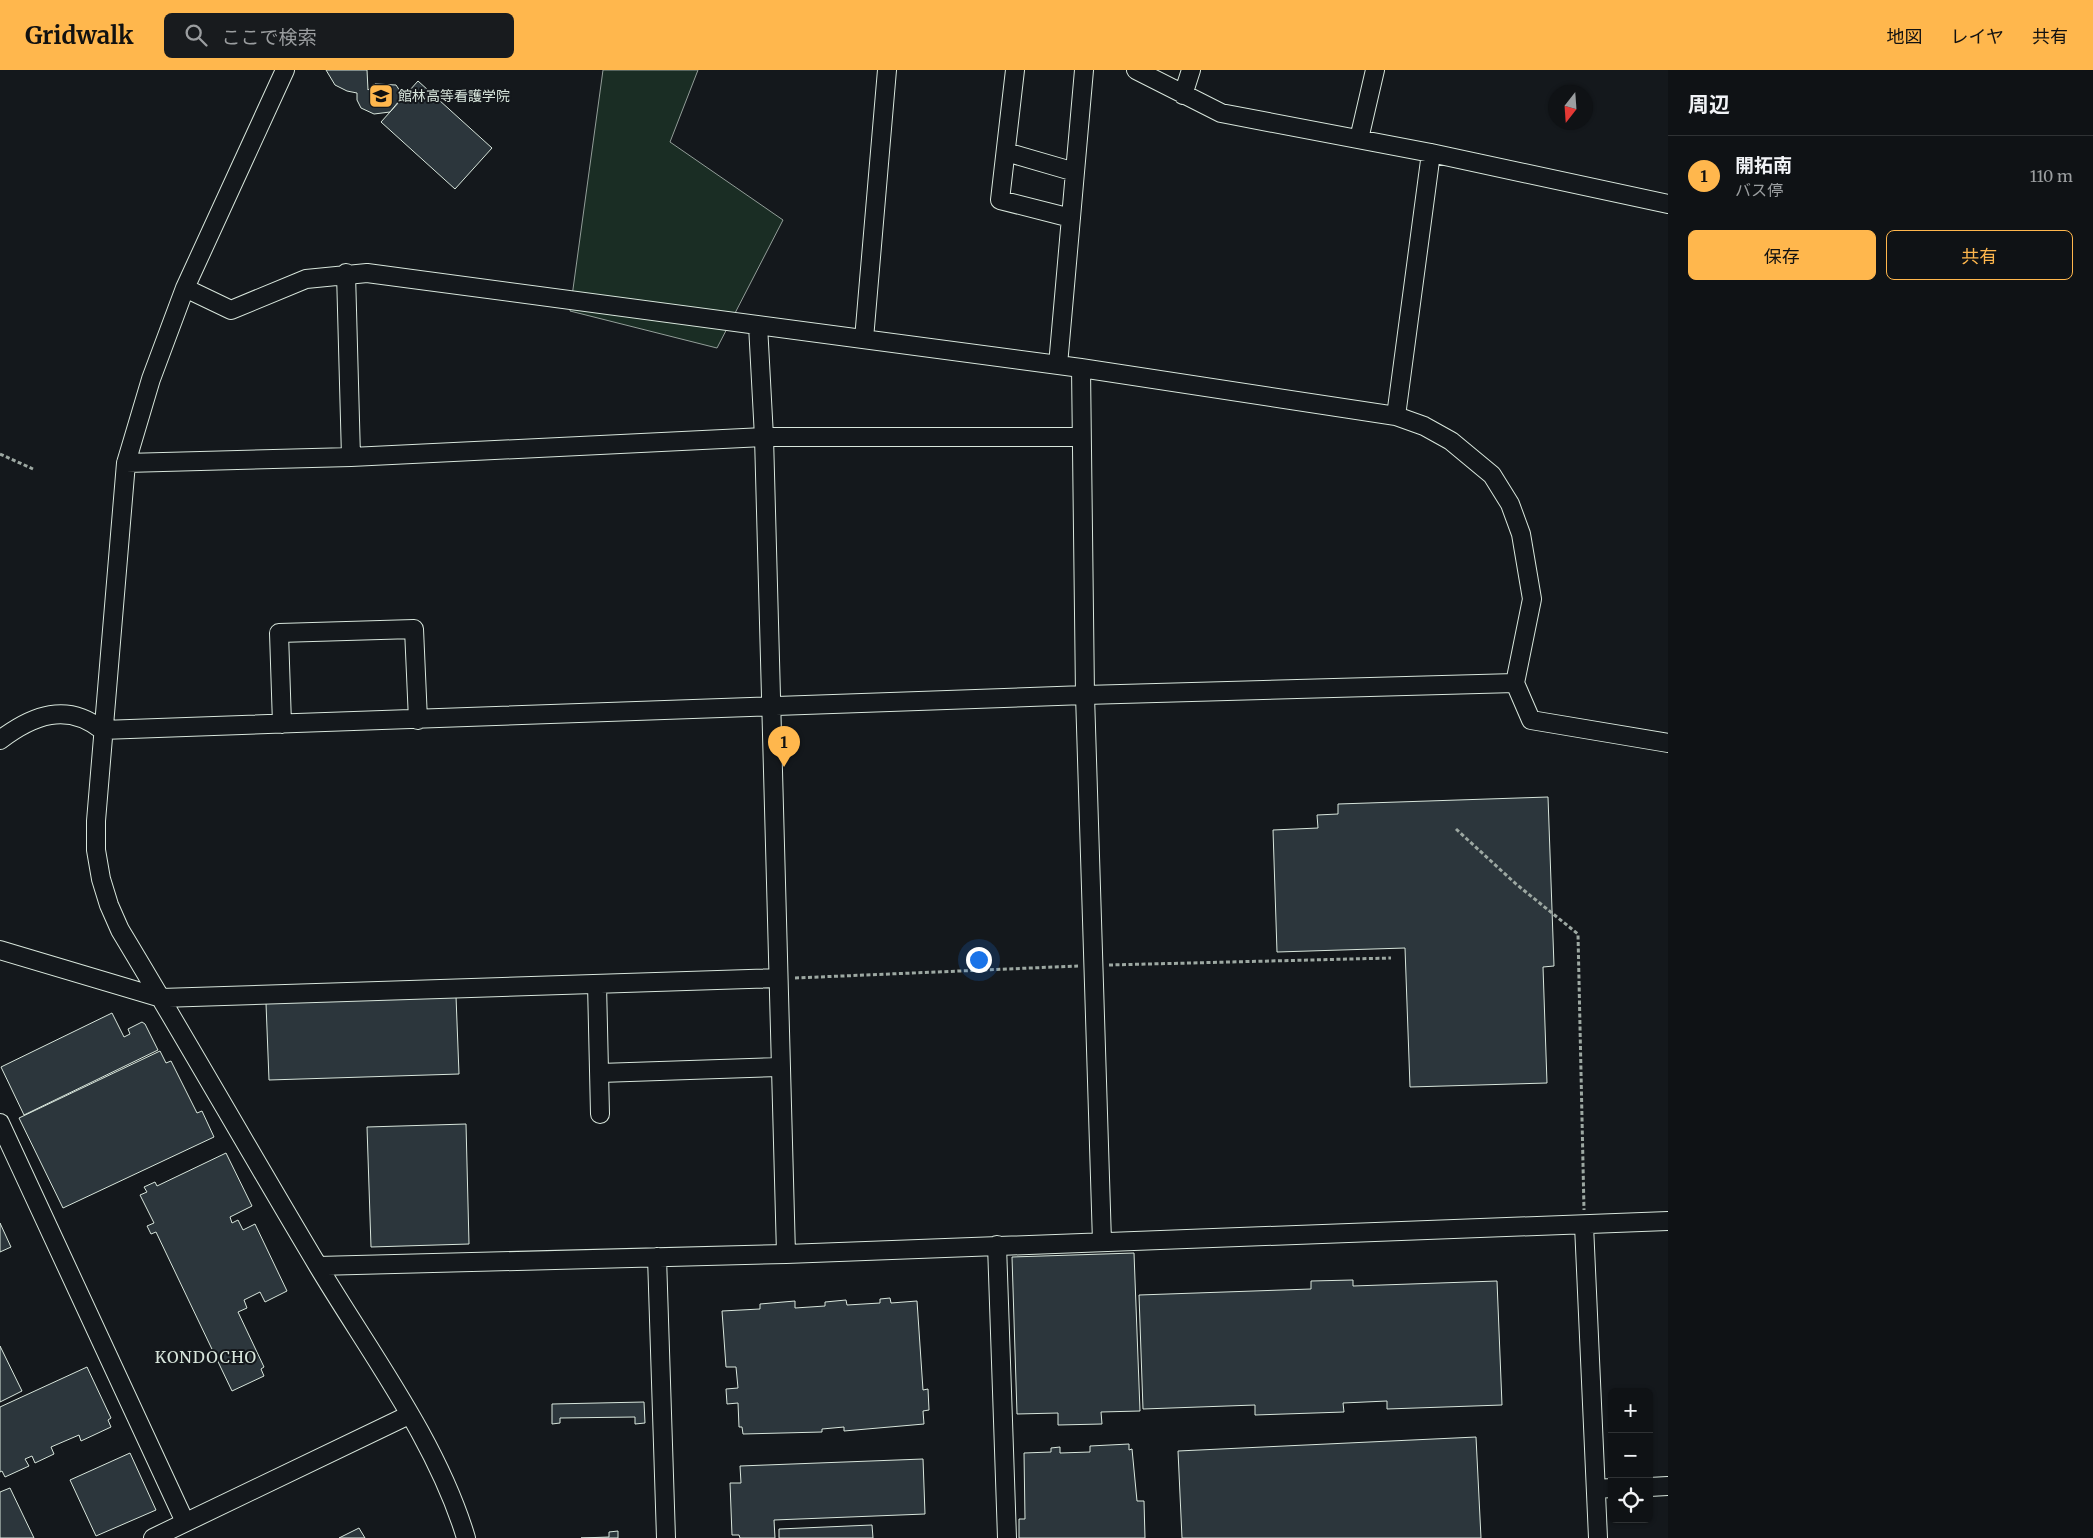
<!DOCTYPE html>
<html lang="ja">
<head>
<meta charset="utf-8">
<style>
	:root { --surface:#0f1215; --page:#181b1e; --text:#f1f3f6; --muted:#9b9ea0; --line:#2f3234; --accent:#ffb74d }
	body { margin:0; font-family:Merriweather,"Noto Sans JP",serif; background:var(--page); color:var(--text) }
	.controls { position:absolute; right:15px; bottom:15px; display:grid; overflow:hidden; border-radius:8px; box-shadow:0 1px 4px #0004 }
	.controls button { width:45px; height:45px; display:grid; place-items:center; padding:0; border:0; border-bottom:1px solid var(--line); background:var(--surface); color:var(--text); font:25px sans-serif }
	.compass { position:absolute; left:1548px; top:15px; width:45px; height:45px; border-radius:50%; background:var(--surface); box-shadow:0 1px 4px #0004; rotate:197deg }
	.you { position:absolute; left:978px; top:889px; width:18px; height:18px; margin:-12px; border:4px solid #fff; border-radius:50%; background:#1a73e8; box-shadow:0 0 0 8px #1a73e833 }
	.badge { display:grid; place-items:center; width:32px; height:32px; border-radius:50%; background:var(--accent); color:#111; font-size:16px; font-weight:700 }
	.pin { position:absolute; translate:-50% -41px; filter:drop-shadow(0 1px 2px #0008) }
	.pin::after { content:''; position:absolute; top:26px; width:18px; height:15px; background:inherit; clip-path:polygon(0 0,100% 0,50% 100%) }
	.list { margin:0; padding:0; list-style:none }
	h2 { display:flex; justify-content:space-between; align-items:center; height:65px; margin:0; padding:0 20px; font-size:21px }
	h2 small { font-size:16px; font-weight:400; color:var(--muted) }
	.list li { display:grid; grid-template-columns:32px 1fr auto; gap:15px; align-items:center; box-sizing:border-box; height:80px; padding:0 20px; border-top:1px solid var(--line) }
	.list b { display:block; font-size:19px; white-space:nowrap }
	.list p { margin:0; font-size:16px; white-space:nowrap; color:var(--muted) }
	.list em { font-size:16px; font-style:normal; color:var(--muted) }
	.actions { display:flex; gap:10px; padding:15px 20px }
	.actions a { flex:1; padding:11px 0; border:1px solid var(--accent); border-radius:8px; text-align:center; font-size:18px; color:var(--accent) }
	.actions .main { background:var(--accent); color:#111 }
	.icon { flex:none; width:28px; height:28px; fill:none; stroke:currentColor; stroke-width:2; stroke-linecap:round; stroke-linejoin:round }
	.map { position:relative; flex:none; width:1668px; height:1468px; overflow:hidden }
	header { display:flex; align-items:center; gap:30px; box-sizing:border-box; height:70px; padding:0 25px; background:var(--accent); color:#111 }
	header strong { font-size:24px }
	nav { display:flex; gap:28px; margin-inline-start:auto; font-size:18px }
	.search { width:350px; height:45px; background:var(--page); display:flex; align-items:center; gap:12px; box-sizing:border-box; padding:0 18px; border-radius:8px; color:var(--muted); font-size:19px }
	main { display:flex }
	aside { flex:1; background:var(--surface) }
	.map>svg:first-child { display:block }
</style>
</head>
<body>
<header>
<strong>Gridwalk</strong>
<div class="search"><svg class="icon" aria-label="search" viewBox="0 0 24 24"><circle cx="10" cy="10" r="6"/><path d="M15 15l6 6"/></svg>ここで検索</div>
<nav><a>地図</a><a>レイヤ</a><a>共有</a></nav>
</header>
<main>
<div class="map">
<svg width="1668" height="1468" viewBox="0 0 1668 1468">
	<rect width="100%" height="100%" fill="#14181c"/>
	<path fill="#1a2d24" stroke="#939e99" d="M603,0H698L670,72L783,150L717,278L570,241Z"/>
	<path fill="#2c363c" stroke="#d8e6dc" d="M326,0H367L368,20L375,14L396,15L400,21L399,31L390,42L374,44L361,38L357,30V23L347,21L335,15Z
		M418,11L492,78L455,119L381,52Z
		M1548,727L1554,896L1543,897L1547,1013L1410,1017L1405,878L1277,882L1273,760L1318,758L1317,745L1338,744V734Z
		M456,926L459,1004L269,1010L266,933Z
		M112,943L124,967L130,964L128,959L142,952L145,954L158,980L24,1045L1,997Z
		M160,981L166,993L171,991L197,1043L202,1041L214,1067L63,1138L19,1048Z
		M466,1054L469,1174L371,1177L367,1057Z
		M226,1083L252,1136L230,1147L232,1153L238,1150L243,1160L255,1154L287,1221L265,1232L260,1222L244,1230L247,1238L238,1242L264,1297L261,1299L264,1306L232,1321L156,1162L151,1164L147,1156L154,1153L140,1125L147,1122L144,1117L155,1112L157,1116Z
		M0,1153L11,1177L0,1182Z
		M1134,1183L1140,1341L1101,1342L1102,1354L1058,1355V1343L1017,1344L1012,1187Z
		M1353,1210V1216L1497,1211L1502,1335L1387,1339V1331L1343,1333L1344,1342L1255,1345V1335L1143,1339L1139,1225L1311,1219V1211Z
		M890,1228L891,1233L917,1231L923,1320L928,1319L929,1340L923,1341L924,1354L844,1361V1357L822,1359V1362L743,1364L742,1357H739L738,1333L727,1334L726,1319L738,1318L736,1297H726L722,1241L760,1239V1234L795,1231V1238L825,1236V1232L846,1230L847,1235L880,1233V1229Z
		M0,1276L22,1321L0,1332Z
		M87,1297L111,1348L108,1350L111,1357L81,1371L79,1365L51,1377L54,1384L35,1393L32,1386L25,1389L29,1396L5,1407L2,1401L0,1402V1337Z
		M644,1332L645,1353L635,1354V1347L560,1348V1353L552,1354V1334Z
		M1476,1367L1481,1468H1182L1178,1381Z
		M1129,1374V1380L1132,1379L1137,1431H1144L1145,1468H1019V1449H1025L1024,1383L1051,1382V1378L1060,1377V1383L1090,1382V1376Z
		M130,1383L156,1440L96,1466L70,1410Z
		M923,1389L925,1444L774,1450L775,1468H740L739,1465H732L730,1413H741L740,1396Z
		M10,1418L34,1468H0V1422Z
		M872,1455L873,1468H779V1459Z
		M359,1458L365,1468H339Z
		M618,1461V1468H581L609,1467V1462Z"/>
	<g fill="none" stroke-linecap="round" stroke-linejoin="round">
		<defs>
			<path id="minor" d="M285,0L185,218L151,309L126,393L96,751V780L101,809L109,835L120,860C187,971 251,1084 318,1196C370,1283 437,1371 466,1468
				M1015,0L1000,130L1071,148
				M1136,0L1221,43L1431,83L1668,134
				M1183,25L1191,0
				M1359,69L1375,0
				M1006,82L1075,102
				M346,203L351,387
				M185,218L231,240L306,209L367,203L1081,298L1396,346L1424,356L1451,371L1492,405L1510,434L1521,464L1532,529L1515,613L1531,650L1668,673
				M758,255L764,367L786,1184
				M864,269L887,0
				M1058,295L1084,0
				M1081,298L1085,625L1102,1172
				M1396,346L1431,83
				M126,393L351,387L764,367H1081
				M282,654L279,563L414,559L418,650
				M0,670C33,645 67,632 102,660L1085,625L1515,613
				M0,880L161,928L777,908
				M597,914L600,1044
				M600,1003L780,997
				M0,1053L185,1452
				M1584,1155L1598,1468
				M997,1175L1007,1468
				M657,1187L666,1468
				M318,1196L786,1184L1668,1151
				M1649,1417L1668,1416
				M1596,1419L1612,1418
				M153,1468L409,1345"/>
		</defs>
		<use href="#minor" stroke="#d8e6dc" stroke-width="20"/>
		<path stroke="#9da8a2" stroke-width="3" stroke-dasharray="4 2.5" stroke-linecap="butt" d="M0,384L33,399
			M1456,759L1516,814L1578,864L1584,1140
			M1109,895L1391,888
			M795,908L1078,896"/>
		<use href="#minor" stroke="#14181c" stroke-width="18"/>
	</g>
	<defs>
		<symbol id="school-square" viewBox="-11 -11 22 22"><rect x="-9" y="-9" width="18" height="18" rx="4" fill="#ffb74d" stroke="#14181c"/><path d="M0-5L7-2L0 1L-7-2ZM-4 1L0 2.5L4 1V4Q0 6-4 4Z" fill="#111"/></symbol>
	</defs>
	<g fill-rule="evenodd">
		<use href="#school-square" x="367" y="12" width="28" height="28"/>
	</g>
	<g text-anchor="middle" stroke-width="4" stroke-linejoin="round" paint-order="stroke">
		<g font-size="14" fill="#d8e6dc" stroke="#14181c" text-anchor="start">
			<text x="398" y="31">館林高等看護学院</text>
		</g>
		<g font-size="16" letter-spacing="1" fill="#d8e6dc" stroke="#14181c">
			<text x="206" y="1293">KONDOCHO</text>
		</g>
	</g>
</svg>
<div class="controls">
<button>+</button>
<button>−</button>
<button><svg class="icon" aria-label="locate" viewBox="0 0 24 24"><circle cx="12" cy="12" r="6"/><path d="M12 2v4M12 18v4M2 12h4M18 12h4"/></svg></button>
</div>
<svg class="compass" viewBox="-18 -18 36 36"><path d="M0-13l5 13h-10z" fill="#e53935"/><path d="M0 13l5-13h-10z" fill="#9b9ea0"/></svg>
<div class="you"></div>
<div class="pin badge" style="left:784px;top:697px">1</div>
</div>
<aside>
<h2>周辺<small></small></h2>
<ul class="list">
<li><span class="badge">1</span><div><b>開拓南</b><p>バス停</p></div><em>110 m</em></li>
</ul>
<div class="actions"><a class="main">保存</a><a>共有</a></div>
</aside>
</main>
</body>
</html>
